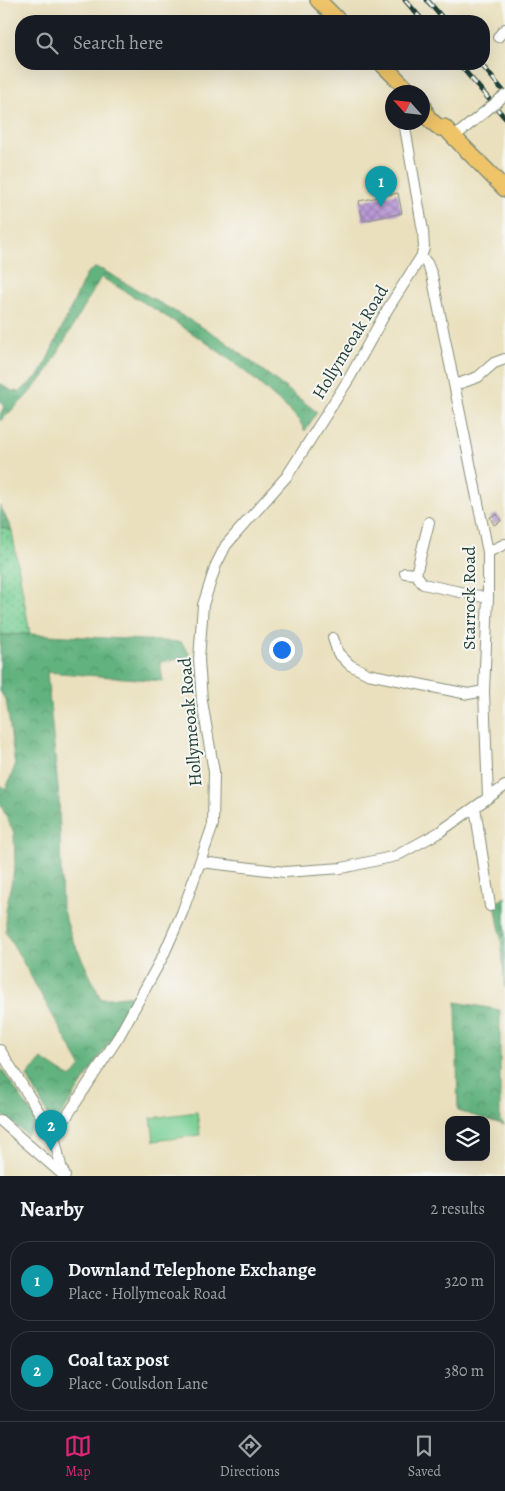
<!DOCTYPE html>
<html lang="en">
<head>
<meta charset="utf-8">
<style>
	:root { --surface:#171b24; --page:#242831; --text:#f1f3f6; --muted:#9ea1a6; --line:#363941; --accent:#db2777 }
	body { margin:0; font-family:Alegreya,serif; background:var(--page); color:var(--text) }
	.controls { position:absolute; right:15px; bottom:15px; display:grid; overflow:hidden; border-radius:10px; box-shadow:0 5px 20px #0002 }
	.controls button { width:45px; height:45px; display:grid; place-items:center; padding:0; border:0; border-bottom:1px solid var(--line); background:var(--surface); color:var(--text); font:25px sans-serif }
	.compass { position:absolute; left:385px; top:85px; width:45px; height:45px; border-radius:50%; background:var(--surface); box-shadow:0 5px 20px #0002; rotate:297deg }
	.you { position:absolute; left:281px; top:649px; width:18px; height:18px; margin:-12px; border:4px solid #fff; border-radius:50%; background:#1a73e8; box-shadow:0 0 0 8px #1a73e833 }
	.badge { display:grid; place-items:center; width:32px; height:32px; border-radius:50%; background:var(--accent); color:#fff; font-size:16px; font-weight:700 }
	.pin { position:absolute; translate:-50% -41px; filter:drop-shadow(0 1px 2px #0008) }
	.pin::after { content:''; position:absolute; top:26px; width:18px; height:15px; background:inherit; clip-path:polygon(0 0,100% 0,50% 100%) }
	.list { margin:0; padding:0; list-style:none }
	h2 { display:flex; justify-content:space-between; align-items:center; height:65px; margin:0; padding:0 20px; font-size:21px }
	h2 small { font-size:16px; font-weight:400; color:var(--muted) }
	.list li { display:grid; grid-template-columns:32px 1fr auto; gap:15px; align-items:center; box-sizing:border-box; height:80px; margin:0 10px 10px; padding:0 10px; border:1px solid var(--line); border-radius:20px }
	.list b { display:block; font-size:19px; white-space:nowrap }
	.list p { margin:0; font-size:16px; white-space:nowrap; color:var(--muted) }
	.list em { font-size:16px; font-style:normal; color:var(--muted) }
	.icon { flex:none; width:28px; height:28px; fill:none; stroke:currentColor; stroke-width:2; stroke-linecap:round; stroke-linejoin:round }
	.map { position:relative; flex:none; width:505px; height:1176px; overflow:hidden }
	.search { position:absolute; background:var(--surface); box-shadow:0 5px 20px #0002; left:15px; right:15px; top:15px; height:55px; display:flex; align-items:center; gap:12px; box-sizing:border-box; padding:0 18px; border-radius:20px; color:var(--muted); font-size:19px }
	.sheet { height:245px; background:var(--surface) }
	nav { display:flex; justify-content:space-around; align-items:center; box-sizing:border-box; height:70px; border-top:1px solid var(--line); background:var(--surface); font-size:14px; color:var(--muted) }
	nav a { display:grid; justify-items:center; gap:2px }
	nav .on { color:var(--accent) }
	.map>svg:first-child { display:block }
</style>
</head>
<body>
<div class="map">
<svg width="505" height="1176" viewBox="0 0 505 1176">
	<defs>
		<pattern id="grass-dots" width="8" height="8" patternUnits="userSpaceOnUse" patternTransform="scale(1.25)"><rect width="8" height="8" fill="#78cf94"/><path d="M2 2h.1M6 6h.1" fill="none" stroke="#62a97a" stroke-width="1.8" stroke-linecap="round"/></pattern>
		<pattern id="forest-crowns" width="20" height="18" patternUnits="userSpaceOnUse" patternTransform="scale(1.25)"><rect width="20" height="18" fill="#62b27e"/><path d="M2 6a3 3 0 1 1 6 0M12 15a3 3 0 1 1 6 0" fill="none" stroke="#509268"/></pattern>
		<pattern id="building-cross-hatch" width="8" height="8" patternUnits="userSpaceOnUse" patternTransform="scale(1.25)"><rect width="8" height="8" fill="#b999d5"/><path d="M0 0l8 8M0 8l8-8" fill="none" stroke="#967eae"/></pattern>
	</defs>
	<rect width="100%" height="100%" fill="#f6f6f2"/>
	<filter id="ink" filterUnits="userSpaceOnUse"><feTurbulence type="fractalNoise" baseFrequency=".02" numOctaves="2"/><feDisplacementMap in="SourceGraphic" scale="10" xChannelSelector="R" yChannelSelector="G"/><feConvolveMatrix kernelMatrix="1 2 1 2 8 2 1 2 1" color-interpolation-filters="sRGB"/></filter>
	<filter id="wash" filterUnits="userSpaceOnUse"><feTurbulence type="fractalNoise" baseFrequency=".0096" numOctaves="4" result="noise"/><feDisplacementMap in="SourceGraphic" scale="20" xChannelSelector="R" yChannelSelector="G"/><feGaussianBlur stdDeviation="1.12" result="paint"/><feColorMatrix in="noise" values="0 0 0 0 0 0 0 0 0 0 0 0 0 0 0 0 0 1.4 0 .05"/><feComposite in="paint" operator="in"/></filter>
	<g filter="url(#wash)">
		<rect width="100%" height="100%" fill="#eae0bd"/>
		<path fill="url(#grass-dots)" stroke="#4c8664" d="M0,527L12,531L30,634L0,635Z
			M505,935V988L501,937Z"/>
		<path fill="url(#forest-crowns)" stroke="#407859" d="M95,268L103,270L219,337L317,412L305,431C299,417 287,408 275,398C224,349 161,313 101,277L45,375L24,399L0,421V414L4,407L0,401V383L12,391L20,392L41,373L87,273Z
			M0,505L12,531L0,527Z
			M30,634L181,642L192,657L160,662L163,681L47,672L59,799L62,908L72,938L101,999L134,995L114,1035L54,1126L27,1076L42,1059L71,1078L81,1066L6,932V910L15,865L14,833L0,803V785L6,789L15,766L8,712L6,701L0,691V635Z
			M505,897V935L501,937L495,904Z
			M456,1002L500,1010V1121L505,1125L458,1111Z
			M0,1067L38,1122L27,1135L0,1113Z"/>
		<path fill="#78cf94" stroke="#4c8664" d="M197,1112L200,1135L154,1141L151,1118Z"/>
		<g id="blocks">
			<path fill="url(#building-cross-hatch)" d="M398,193L402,213L363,221L359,201Z
				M497,514L501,521L494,525L490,517Z"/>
		</g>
	</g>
	<g filter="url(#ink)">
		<use href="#blocks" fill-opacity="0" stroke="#848e78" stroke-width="1"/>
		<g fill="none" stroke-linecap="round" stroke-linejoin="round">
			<defs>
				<path id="minor" d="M498,37L505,29
					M454,137L482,114
					M421,257L427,263L432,275L488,552V598L484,691L488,797
					M455,385L478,377L494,363L505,359
					M429,522L416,574L423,584L488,598
					M488,552L505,544
					M405,573L416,574
					M333,638L338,653L350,665L368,674L468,694L484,691
					M475,807L490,906
					M201,862L285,872L342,868L396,856L438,833L505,786
					M0,1050L54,1136L61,1166L65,1176
					M0,1120L62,1174
					M54,1136L119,1036L163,956L182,913L213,825L214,772L202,701L199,659L203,605L216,565L226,545L287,476L350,377L387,310L421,257L424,248L423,231L404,122"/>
				<path id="highway" d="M318,0L339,21
					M382,64L410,92
					M424,107C425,117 432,122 440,128L444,127L505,189"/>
			</defs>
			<use href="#minor" stroke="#848e78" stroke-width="12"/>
			<use href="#highway" stroke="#848e78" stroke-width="18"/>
			<use href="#minor" stroke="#fff" stroke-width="10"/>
			<use href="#highway" stroke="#efc469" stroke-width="15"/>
			<defs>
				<path id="rail" d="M405,0L423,21
					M427,0L445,21
					M459,64L505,118
					M481,64L505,93"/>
			</defs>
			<use href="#rail" stroke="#1f3d34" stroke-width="5"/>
			<use href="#rail" stroke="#f6f6f2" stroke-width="3" stroke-dasharray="9" stroke-linecap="butt"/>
			<defs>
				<path id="minor-bridge" d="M482,114L505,95"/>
			</defs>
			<use href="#minor-bridge" stroke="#848e78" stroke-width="12" stroke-linecap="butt"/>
			<use href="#minor-bridge" stroke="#fff" stroke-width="10"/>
		</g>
	</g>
	<g text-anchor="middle" stroke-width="4" stroke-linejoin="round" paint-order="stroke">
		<g font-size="18" fill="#1f3d34" stroke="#f6f6f2">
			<text transform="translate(350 342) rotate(-59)" y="6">Hollymeoak Road</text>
			<text transform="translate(469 598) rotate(-90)" y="6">Starrock Road</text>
			<text transform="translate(190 722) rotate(-95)" y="6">Hollymeoak Road</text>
		</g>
	</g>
</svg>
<div class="controls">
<button><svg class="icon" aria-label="layers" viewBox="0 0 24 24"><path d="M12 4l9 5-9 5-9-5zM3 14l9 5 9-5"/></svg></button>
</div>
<svg class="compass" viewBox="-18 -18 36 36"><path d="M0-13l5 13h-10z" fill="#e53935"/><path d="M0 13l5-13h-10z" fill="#9ea1a6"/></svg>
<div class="you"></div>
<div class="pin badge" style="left:381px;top:207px;background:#0f9aa8">1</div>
<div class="pin badge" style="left:51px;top:1151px;background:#0f9aa8">2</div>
<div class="search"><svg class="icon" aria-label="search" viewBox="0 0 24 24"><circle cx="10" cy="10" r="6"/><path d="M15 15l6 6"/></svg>Search here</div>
</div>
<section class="sheet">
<h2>Nearby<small>2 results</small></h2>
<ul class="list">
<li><span class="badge" style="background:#0f9aa8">1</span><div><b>Downland Telephone Exchange</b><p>Place · Hollymeoak Road</p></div><em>320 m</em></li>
<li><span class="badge" style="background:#0f9aa8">2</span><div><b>Coal tax post</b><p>Place · Coulsdon Lane</p></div><em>380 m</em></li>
</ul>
</section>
<nav>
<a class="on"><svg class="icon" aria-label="map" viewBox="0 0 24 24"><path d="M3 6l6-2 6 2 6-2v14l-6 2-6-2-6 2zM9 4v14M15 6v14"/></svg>Map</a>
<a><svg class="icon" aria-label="directions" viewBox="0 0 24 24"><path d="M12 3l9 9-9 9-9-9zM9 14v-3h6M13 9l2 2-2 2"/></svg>Directions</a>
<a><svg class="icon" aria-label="saved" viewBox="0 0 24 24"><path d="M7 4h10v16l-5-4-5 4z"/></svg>Saved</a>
</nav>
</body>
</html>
